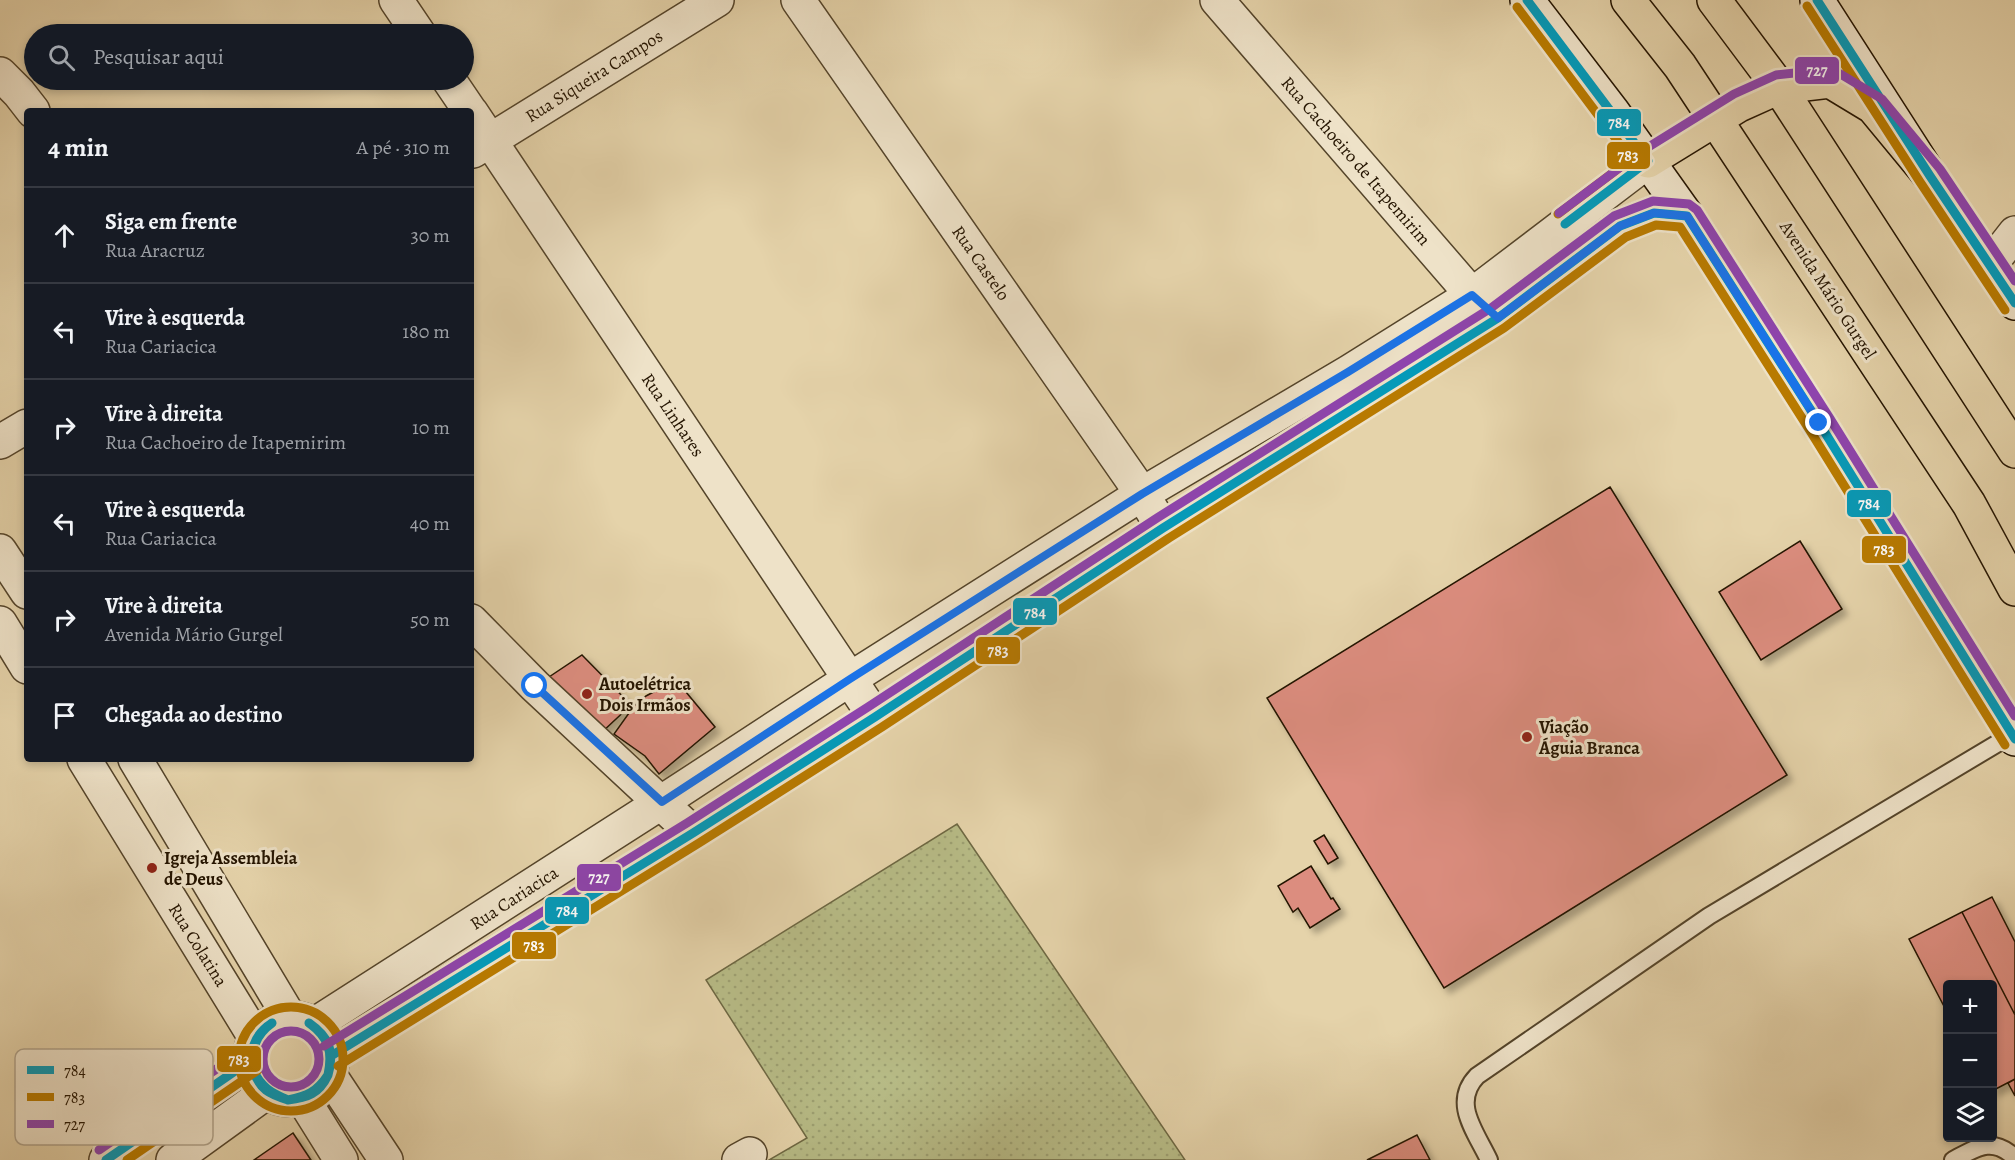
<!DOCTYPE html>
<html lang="pt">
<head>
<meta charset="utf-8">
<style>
	:root { --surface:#171b24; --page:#20242c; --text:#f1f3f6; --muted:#9ea1a6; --line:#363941 }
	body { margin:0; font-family:Alegreya,serif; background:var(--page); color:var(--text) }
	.controls { position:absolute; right:18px; bottom:18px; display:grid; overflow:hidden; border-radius:6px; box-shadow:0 3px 9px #0003 }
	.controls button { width:54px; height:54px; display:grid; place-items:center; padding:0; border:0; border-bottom:2px solid var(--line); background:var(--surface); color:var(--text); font:30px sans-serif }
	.stop { position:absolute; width:18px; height:18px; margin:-14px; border:4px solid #1a73e8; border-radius:50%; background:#fff }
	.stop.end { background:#1a73e8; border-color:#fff; box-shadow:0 2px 6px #0008 }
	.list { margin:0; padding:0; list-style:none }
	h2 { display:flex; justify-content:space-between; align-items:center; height:78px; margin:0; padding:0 24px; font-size:26px }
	h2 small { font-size:20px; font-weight:400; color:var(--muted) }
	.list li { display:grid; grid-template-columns:39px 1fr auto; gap:18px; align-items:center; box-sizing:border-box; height:96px; padding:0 24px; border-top:2px solid var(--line) }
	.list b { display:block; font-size:22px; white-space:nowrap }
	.list p { margin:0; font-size:20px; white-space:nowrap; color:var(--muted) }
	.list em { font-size:20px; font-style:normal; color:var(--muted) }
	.icon { flex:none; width:33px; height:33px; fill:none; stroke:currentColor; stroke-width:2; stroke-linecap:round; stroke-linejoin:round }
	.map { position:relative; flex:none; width:2015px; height:1160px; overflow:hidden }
	.search { position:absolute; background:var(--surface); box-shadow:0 3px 9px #0003; left:24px; top:24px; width:450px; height:66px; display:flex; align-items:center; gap:15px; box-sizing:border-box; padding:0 21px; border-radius:33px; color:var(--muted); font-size:22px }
	.panel { position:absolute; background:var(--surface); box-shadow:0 3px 9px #0003; left:24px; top:108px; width:450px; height:654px; border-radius:6px }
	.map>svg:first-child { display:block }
</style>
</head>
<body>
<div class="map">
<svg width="2015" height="1160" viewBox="0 0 2015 1160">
	<defs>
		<pattern id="grass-dots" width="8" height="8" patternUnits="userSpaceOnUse" patternTransform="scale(1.5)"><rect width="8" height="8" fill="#b7bb86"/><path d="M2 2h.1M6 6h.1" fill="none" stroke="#9da072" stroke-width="1.8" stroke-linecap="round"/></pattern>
		<filter id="shadow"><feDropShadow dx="5.5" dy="5.5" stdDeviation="3" flood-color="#0004"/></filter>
	</defs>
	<rect width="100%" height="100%" fill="#e5d3aa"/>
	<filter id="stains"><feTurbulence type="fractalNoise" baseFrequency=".00333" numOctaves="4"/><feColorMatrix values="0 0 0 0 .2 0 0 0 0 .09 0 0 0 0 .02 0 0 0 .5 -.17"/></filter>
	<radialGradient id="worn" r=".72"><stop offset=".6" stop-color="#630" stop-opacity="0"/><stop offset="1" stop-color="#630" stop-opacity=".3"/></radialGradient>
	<path fill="url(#grass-dots)" stroke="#6e6843" stroke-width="1.5" d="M957,824L1185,1160H769L807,1138L706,980Z"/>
	<path fill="#dc8d7f" stroke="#241400" stroke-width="1.5" filter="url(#shadow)" d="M1610,487L1787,775L1444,988L1267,698Z
		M1800,541L1842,609L1761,660L1719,592Z
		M582,655L631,705L601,733L540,683Z
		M676,680L715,727L659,774L645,756L614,734L634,706L646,696Z
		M1324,835L1338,858L1328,864L1314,841Z
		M1311,866L1331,899L1333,898L1340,909L1310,928L1298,908L1293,912L1278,886Z
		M1992,897L2015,942V1015L1962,912Z
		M1962,912L2015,1015V1079L1992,1091V984H1948V1014L1909,939Z
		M2015,1079V1096L2008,1083Z
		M293,1133L311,1160H254Z
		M1417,1135L1430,1160H1367Z"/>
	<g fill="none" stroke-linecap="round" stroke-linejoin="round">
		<defs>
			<path id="service" d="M1489,1160C1476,1132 1451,1103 1477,1076L1709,916L2013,734
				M1953,1160C1976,1148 1993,1136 2015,1158"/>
			<path id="minor" d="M396,0L419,34
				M798,0L1142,494L1163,528
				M1217,0L1472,295L1493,314
				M0,74L19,93L33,111
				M449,80L470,111
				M471,112L875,717
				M473,151L717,0
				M1990,265L2015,233
				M0,442L27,426
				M471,621L535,686L693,833
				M329,1074L386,1160
				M303,1099L341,1160
				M739,1160L750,1154"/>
			<path id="tertiary" d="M0,551L27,592
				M0,623L27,667
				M84,759L256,1039
				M135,759L290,1018
				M250 1059a41 41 0 1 1 82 0a41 41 0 1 1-82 0Z
				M314,1025L662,802L850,679L1142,494L1349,372L1472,295L1648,161
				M331,1056L363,1035L693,833L875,717L1163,528L1498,318L1620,226L1654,213L1687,216
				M106,1160L251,1060
				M173,1160L267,1092"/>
			<path id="secondary" d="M1527,0L1613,112L1687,216L1819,423L2015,739
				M1817,0L1930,176L2015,303"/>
			<path id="primary" d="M1628,0L1680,66L1969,504L2015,589
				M1714,0L1779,87L2015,451
				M1648,161L1739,105L1779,87L1830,81L1873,107L1930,176"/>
		</defs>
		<use href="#service" stroke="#54442a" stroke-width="20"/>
		<use href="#minor" stroke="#54442a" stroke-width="36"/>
		<use href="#tertiary" stroke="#54442a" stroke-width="36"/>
		<use href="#secondary" stroke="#241400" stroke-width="36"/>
		<use href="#primary" stroke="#241400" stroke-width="36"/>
		<use href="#service" stroke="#eee2c8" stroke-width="16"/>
		<use href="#minor" stroke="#eee2c8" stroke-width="33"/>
		<use href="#tertiary" stroke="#eee2c8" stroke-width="33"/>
		<use href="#secondary" stroke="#eee2c8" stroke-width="33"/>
		<use href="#primary" stroke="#e5d3aa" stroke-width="33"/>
		<defs>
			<path id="bus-1" d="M1527,0L1648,161L1565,224
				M1817,0L1930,176L2015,303
				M309,1023C329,1037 335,1051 328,1075
				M309,1023C329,1038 333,1051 328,1075
				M331,1056L693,833L875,717L1163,528L1498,318L1620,226L1654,213L1687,216L1819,423L2015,739
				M253,1070C261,1087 271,1093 288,1100
				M253,1070C260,1090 269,1094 288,1100
				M253,1070C249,1050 255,1034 272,1023
				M253,1070C251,1050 255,1035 272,1023
				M288,1100C307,1096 317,1092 328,1075
				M288,1100C307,1098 319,1094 328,1075
				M106,1160L251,1060"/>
			<path id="bus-2" d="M1807,6L1920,182L2005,310
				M1517,7L1631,159L1558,214
				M239 1059a52 52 0 1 1 104 0a52 52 0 1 1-104 0Z
				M338,1066L699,843L882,727L1169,538L1504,328L1626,237L1656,225L1680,227L1809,429L2005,745
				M127,1160L258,1070"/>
			<path id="bus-3" d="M1559,213L1642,151L1734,94L1776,75L1832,69L1882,99L1940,169L2015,281
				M263 1059a28 28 0 1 1 56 0a28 28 0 1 1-56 0Z
				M324,1046L687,823L868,707L1157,518L1491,308L1614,216L1653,201L1689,204L1697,210L1829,417L2015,716
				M99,1150L244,1050"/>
		</defs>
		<use href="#bus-1" stroke="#eee2c8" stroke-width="14"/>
		<use href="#bus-2" stroke="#eee2c8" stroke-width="14"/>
		<use href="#bus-3" stroke="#eee2c8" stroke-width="14"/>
		<use href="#bus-1" stroke="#049ab9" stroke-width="9"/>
		<use href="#bus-2" stroke="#b87a00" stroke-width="9"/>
		<use href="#bus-3" stroke="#8e44ad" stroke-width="9"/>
	</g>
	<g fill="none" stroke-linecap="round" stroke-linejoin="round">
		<path stroke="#1a73e8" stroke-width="8" d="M535,686L662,802L850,679L1142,494L1348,372L1472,295L1498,318L1620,226L1654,213L1687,216L1819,423"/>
	</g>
	<g fill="#8f2418" stroke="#eee2c8" stroke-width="2">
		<circle cx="587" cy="694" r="6"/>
		<circle cx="1527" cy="737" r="6"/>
		<circle cx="152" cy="868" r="6"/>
	</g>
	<g text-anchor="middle" stroke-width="6" stroke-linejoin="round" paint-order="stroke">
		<g font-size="18" fill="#241400" stroke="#eee2c8">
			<text transform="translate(594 76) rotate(-32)" y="6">Rua Siqueira Campos</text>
			<text transform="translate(1356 161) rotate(49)" y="6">Rua Cachoeiro de Itapemirim</text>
			<text transform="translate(981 263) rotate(55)" y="6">Rua Castelo</text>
			<text transform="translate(1828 290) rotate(57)" y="6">Avenida Mário Gurgel</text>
			<text transform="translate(673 415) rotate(56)" y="6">Rua Linhares</text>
			<text transform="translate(514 898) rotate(-33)" y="6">Rua Cariacica</text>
			<text transform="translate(198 945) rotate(58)" y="6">Rua Colatina</text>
		</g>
		<g font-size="18" font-weight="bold" fill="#241400" stroke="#eee2c8" text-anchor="start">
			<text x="599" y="690">Autoelétrica<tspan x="599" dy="21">Dois Irmãos</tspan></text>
			<text x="1539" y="733">Viação<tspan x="1539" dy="21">Águia Branca</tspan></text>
			<text x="164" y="864">Igreja Assembleia<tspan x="164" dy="21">de Deus</tspan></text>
		</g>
	</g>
	<rect x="15" y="1049" width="198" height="96" rx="9" fill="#eee2c8" stroke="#b1a48c" stroke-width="1.5"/>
	<rect x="27" y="1066" width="27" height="8" fill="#049ab9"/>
	<rect x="27" y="1093" width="27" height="8" fill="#b87a00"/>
	<rect x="27" y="1120" width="27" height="8" fill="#8e44ad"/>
	<g font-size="16" fill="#241400">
		<text x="64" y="1076">784</text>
		<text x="64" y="1103">783</text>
		<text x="64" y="1130">727</text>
	</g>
	<g stroke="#eee2c8" stroke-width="2">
		<rect x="1794" y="56" width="46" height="29" rx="6" fill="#8e44ad"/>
		<rect x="1596" y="108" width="46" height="29" rx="6" fill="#049ab9"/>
		<rect x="1606" y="141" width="45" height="29" rx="6" fill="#b87a00"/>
		<rect x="1846" y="489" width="46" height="29" rx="6" fill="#049ab9"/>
		<rect x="1861" y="535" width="46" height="29" rx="6" fill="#b87a00"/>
		<rect x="1012" y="597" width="46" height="29" rx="6" fill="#049ab9"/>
		<rect x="975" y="636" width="46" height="29" rx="6" fill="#b87a00"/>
		<rect x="576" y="863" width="46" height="29" rx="6" fill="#8e44ad"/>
		<rect x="544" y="896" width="46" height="29" rx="6" fill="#049ab9"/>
		<rect x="511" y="931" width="46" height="29" rx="6" fill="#b87a00"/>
		<rect x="216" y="1045" width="46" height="28" rx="6" fill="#b87a00"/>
	</g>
	<g font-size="16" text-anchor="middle" font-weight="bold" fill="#fff">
		<text x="1817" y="76">727</text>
		<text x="1619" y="128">784</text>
		<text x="1628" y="161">783</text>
		<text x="1869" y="509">784</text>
		<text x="1884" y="555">783</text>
		<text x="1035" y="618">784</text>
		<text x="998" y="656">783</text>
		<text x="599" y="883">727</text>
		<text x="567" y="916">784</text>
		<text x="534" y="951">783</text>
		<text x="239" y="1065">783</text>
	</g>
	<rect width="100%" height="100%" filter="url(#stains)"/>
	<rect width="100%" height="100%" fill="url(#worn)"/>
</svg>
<div class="controls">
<button>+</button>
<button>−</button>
<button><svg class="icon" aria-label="layers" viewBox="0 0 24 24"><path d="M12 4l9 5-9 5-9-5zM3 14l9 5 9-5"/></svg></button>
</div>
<div class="stop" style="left:535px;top:686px"></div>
<div class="stop end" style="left:1819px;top:423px"></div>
<div class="search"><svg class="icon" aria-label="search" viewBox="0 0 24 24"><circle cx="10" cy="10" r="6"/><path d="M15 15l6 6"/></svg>Pesquisar aqui</div>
<section class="panel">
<h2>4 min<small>A pé · 310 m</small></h2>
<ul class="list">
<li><svg class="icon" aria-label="ahead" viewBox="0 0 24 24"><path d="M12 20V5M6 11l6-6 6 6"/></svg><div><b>Siga em frente</b><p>Rua Aracruz</p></div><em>30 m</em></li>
<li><svg class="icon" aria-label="left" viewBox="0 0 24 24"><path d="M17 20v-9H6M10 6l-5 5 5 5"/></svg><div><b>Vire à esquerda</b><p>Rua Cariacica</p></div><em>180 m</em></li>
<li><svg class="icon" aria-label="right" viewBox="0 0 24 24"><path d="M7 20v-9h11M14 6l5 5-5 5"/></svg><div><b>Vire à direita</b><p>Rua Cachoeiro de Itapemirim</p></div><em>10 m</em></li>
<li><svg class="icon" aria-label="left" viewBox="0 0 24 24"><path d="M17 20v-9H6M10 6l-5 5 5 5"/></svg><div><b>Vire à esquerda</b><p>Rua Cariacica</p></div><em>40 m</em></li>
<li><svg class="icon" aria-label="right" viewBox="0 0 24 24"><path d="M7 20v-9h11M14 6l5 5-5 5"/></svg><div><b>Vire à direita</b><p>Avenida Mário Gurgel</p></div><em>50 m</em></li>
<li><svg class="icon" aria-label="arrive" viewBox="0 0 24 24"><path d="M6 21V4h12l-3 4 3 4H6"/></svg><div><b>Chegada ao destino</b></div></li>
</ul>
</section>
</div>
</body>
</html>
